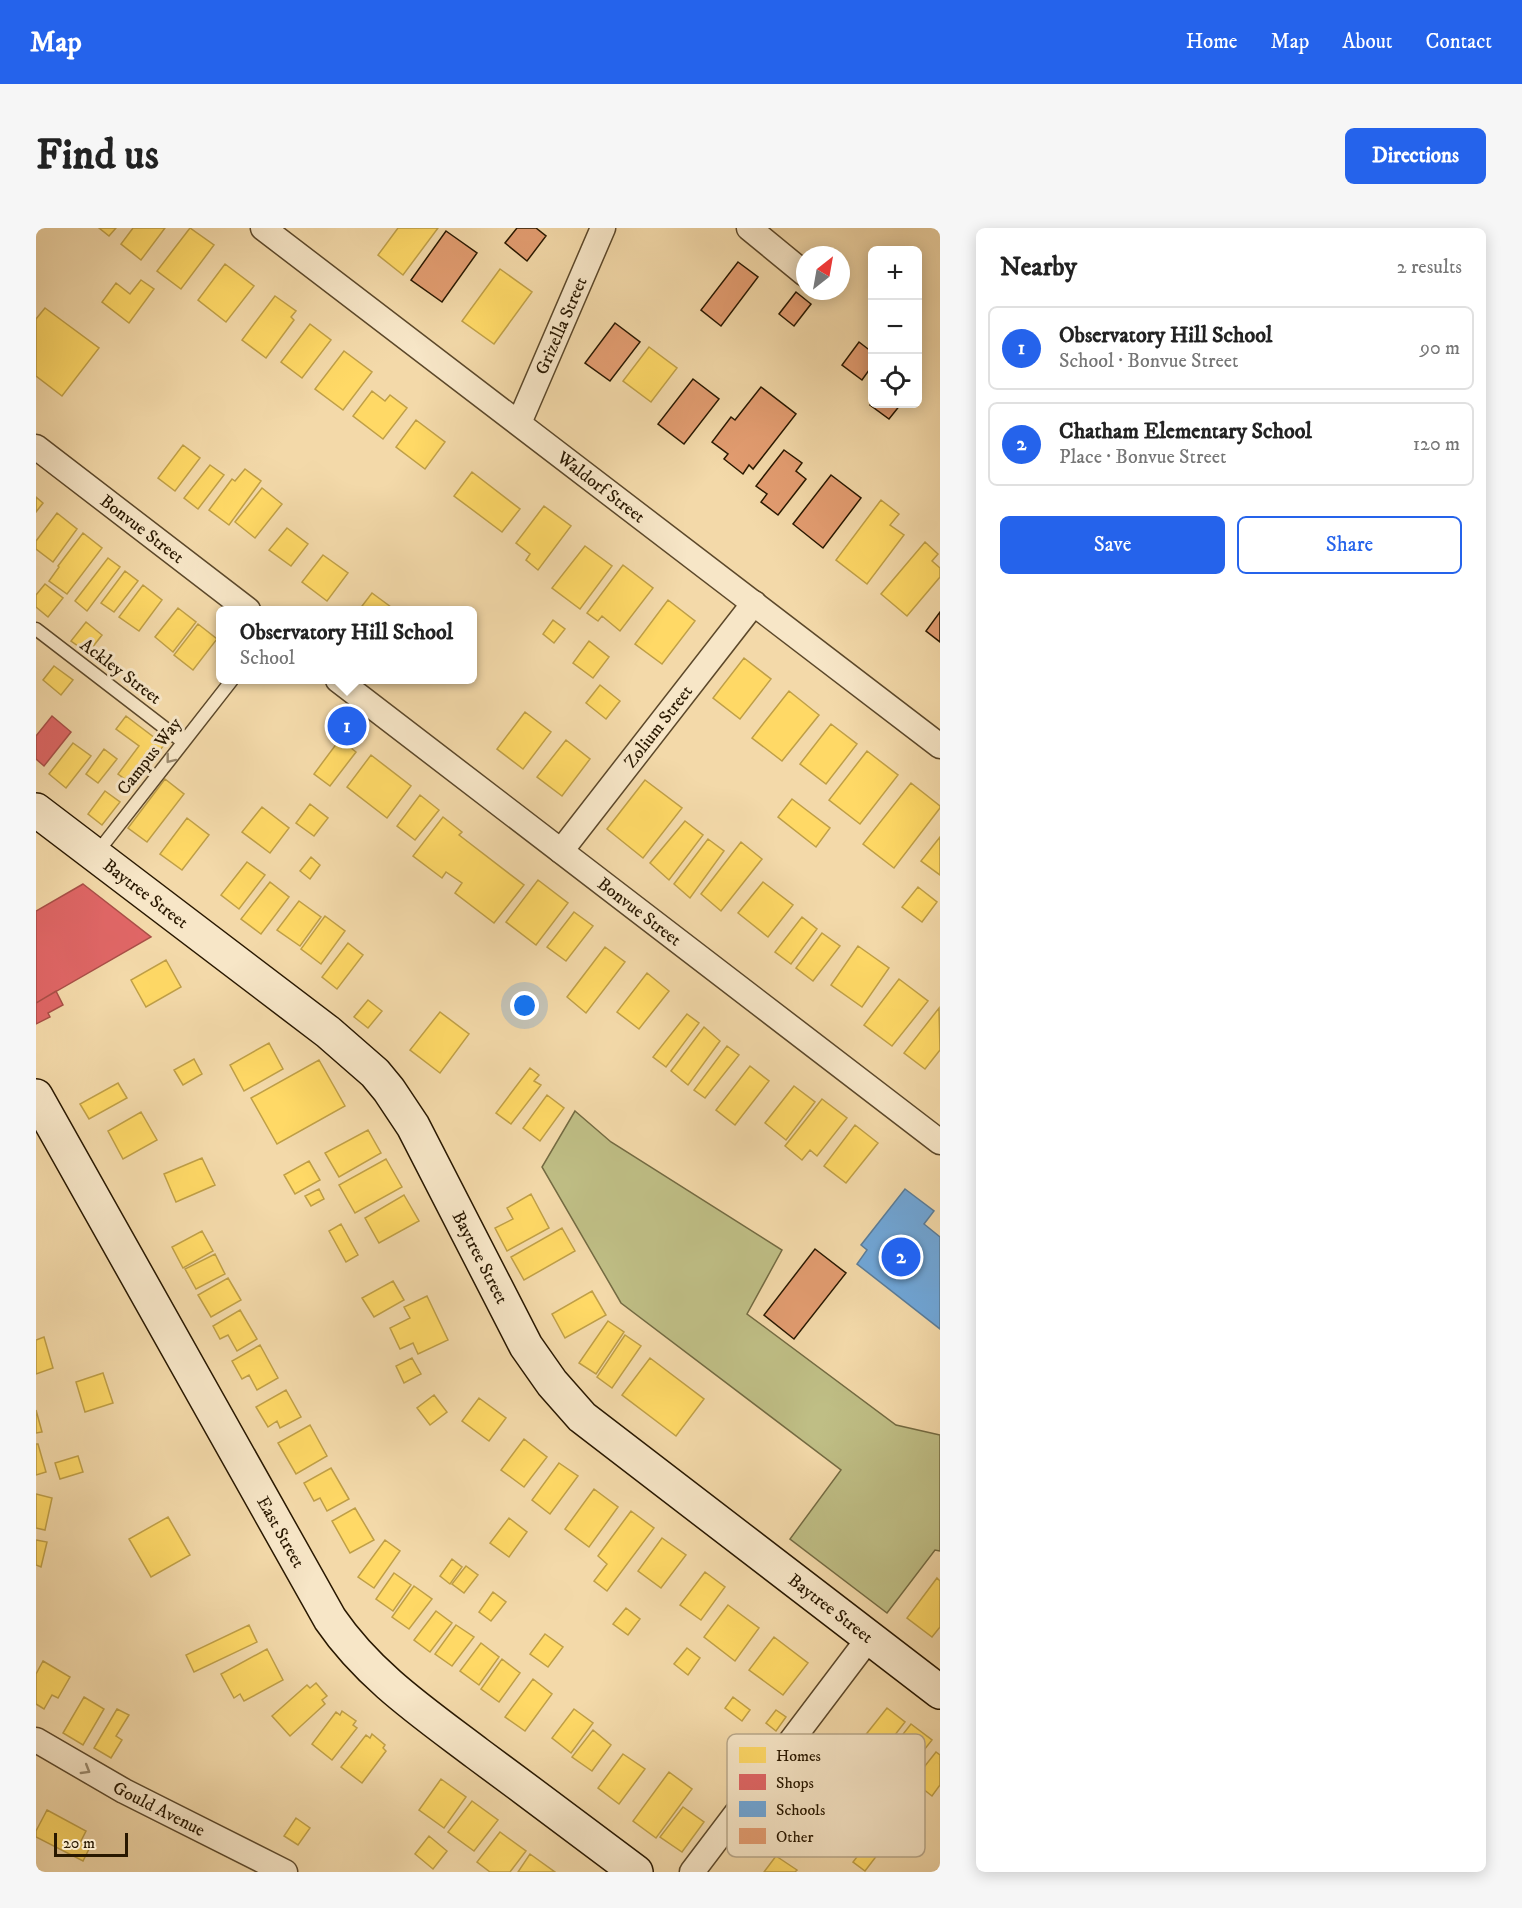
<!DOCTYPE html>
<html lang="en">
<head>
<meta charset="utf-8">
<style>
	:root { --surface:#fff; --page:#f6f6f6; --text:#222; --muted:#767676; --line:#e0e0e0; --accent:#2563eb }
	body { margin:0; font-family:"IM FELL DW Pica",serif; background:var(--page); color:var(--text) }
	.controls { position:absolute; right:18px; top:18px; display:grid; overflow:hidden; border-radius:9px; box-shadow:0 3px 15px #0003 }
	.controls button { width:54px; height:54px; display:grid; place-items:center; padding:0; border:0; border-bottom:2px solid var(--line); background:var(--surface); color:var(--text); font:30px sans-serif }
	.compass { position:absolute; left:760px; top:18px; width:54px; height:54px; border-radius:50%; background:var(--surface); box-shadow:0 3px 15px #0003; rotate:31deg }
	.scale { position:absolute; left:18px; bottom:15px; width:74px; box-sizing:border-box; padding-left:6px; border:3px solid #291800; border-top:0; font-size:16px; line-height:21px; white-space:nowrap; color:#291800; -webkit-text-stroke:4px #f7e6c7; paint-order:stroke }
	.you { position:absolute; left:489px; top:778px; width:21px; height:21px; margin:-15px; border:4px solid #fff; border-radius:50%; background:#1a73e8; box-shadow:0 0 0 9px #1a73e833 }
	.badge { display:grid; place-items:center; width:39px; height:39px; border-radius:50%; background:var(--accent); color:#fff; font-size:20px; font-weight:700 }
	.pin { position:absolute; translate:-50% -50%; border:3px solid #fff; box-shadow:0 2px 6px #0006 }
	.popup { position:absolute; left:180px; top:378px; width:261px; height:78px; box-sizing:border-box; display:grid; place-content:center; border-radius:9px; background:var(--surface); filter:drop-shadow(0 2px 4px #0005); font-size:20px; white-space:nowrap; color:var(--muted) }
	.popup b { font-size:22px; color:var(--text) }
	.popup::after { content:''; position:absolute; left:50%; top:100%; margin-left:-12px; border:12px solid transparent; border-top-color:var(--surface) }
	.list { margin:0; padding:0; list-style:none }
	h2 { display:flex; justify-content:space-between; align-items:center; height:78px; margin:0; padding:0 24px; font-size:26px }
	h2 small { font-size:20px; font-weight:400; color:var(--muted) }
	.list li { display:grid; grid-template-columns:39px 1fr auto; gap:18px; align-items:center; box-sizing:border-box; height:84px; margin:0 12px 12px; padding:0 12px; border:2px solid var(--line); border-radius:9px }
	.list b { display:block; font-size:22px; white-space:nowrap }
	.list p { margin:0; font-size:20px; white-space:nowrap; color:var(--muted) }
	.list em { font-size:20px; font-style:normal; color:var(--muted) }
	.actions { display:flex; gap:12px; padding:18px 24px }
	.actions a { flex:1; padding:14px 0; border:2px solid var(--accent); border-radius:9px; text-align:center; font-size:21px; color:var(--accent) }
	.actions .main { background:var(--accent); color:#fff }
	.icon { flex:none; width:33px; height:33px; fill:none; stroke:currentColor; stroke-width:2; stroke-linecap:round; stroke-linejoin:round }
	.map { position:relative; flex:none; width:904px; height:1644px; overflow:hidden; border-radius:9px }
	header { display:flex; align-items:center; gap:36px; box-sizing:border-box; height:84px; padding:0 30px; background:var(--accent); color:#fff }
	header strong { font-size:28px }
	nav { display:flex; gap:33px; margin-inline-start:auto; font-size:21px }
	.intro { display:flex; align-items:center; justify-content:space-between; box-sizing:border-box; height:144px; padding:0 36px }
	h1 { margin:0; font-size:42px }
	.button { padding:15px 27px; border-radius:9px; background:var(--accent); color:#fff; font-size:21px; font-weight:700 }
	main { display:flex; gap:36px; padding:0 36px }
	aside { flex:1; background:var(--surface); border-radius:9px; box-shadow:0 3px 15px #0003 }
	.map>svg:first-child { display:block }
</style>
</head>
<body>
<header>
<strong>Map</strong>
<nav><a>Home</a><a>Map</a><a>About</a><a>Contact</a></nav>
</header>
<div class="intro"><h1>Find us</h1><a class="button">Directions</a></div>
<main>
<div class="map">
<svg width="904" height="1644" viewBox="0 0 904 1644">
	<rect width="100%" height="100%" fill="#f3d9a9"/>
	<filter id="stains"><feTurbulence type="fractalNoise" baseFrequency=".00333" numOctaves="4"/><feColorMatrix values="0 0 0 0 .2 0 0 0 0 .09 0 0 0 0 .02 0 0 0 .5 -.17"/></filter>
	<radialGradient id="worn" r=".72"><stop offset=".6" stop-color="#630" stop-opacity="0"/><stop offset="1" stop-color="#630" stop-opacity=".3"/></radialGradient>
	<path fill="#bfbe85" stroke="#746b42" stroke-width="1.5" d="M539,883L575,914L746,1022L711,1086L860,1197L904,1207V1323L899,1322L851,1385L754,1311L805,1242L585,1075L506,939Z"/>
	<path fill="#ffd966" stroke="#bf9f47" stroke-width="1.5" d="M63,0H80L73,8Z
		M97,0H129L105,32L85,16Z
		M154,0L178,17L145,61L121,43Z
		M362,0H402L367,47L342,27Z
		M189,36L218,58L190,94L162,72Z
		M464,41L496,64L458,116L426,93Z
		M105,52L118,61L93,95L66,74L80,55L94,66Z
		M239,68L260,83L255,89L258,92L230,130L206,112Z
		M9,80L63,120L26,168L0,148V91Z
		M274,96L295,112L266,150L245,134Z
		M613,119L641,140L615,174L587,153Z
		M308,123L336,144L307,182L279,161Z
		M336,163L349,173L354,167L371,180L347,211L317,188Z
		M380,192L409,214L389,241L360,219Z
		M147,217L164,230L139,263L122,250Z
		M174,237L188,247L162,281L148,270Z
		M209,241L225,253L193,297L173,282L196,251L199,253Z
		M436,244L484,281L466,304L418,268Z
		M226,260L246,276L219,310L199,294Z
		M0,269L7,275L0,284Z
		M845,272L863,286L854,297L868,307L831,356L800,332Z
		M508,278L535,298L502,342L490,332L494,326L480,315Z
		M21,285L41,301L17,334L0,321V313Z
		M251,300L272,316L255,338L233,322Z
		M47,305L66,320L31,366L13,353L23,339L22,338Z
		M889,314L902,326L896,333L904,340V349L871,388L845,366Z
		M549,318L576,338L544,381L516,360Z
		M287,327L312,345L291,373L266,354Z
		M72,330L84,339L51,383L39,373Z
		M587,337L617,360L584,403L566,388L562,393L551,385Z
		M89,343L102,353L78,384L65,375Z
		M9,356L27,370L12,389L0,379V367Z
		M107,357L126,372L103,403L83,389Z
		M336,365L359,382H323Z
		M632,372L659,393L626,436L599,416Z
		M142,380L160,394L137,424L119,409Z
		M517,392L529,401L518,415L507,406Z
		M50,394L66,407L52,425L35,413Z
		M162,396L181,411L157,442L138,427Z
		M553,413L573,429L557,450L537,435Z
		M708,430L735,451L704,491L677,470Z
		M18,438L37,452L25,467L7,452Z
		M564,457L584,473L570,491L550,475Z
		M753,463L783,487L746,533L716,510Z
		M489,484L515,504L487,541L461,521Z
		M90,488L128,517L97,557L82,546L103,518L80,501Z
		M795,496L821,516L790,556L764,536Z
		M304,511L320,524L294,558L278,546Z
		M530,512L554,531L526,568L501,549Z
		M37,515L55,528L30,560L13,546Z
		M68,521L81,531L62,555L50,546Z
		M831,523L862,547L824,596L793,572Z
		M335,527L375,558L351,590L311,559Z
		M129,551L148,566L111,614L92,600Z
		M609,552L646,580L607,630L571,601Z
		M875,555L904,578V580L858,640L827,616Z
		M69,563L84,574L66,597L52,586Z
		M384,567L403,582L379,612L361,598Z
		M756,571L794,600L780,619L742,589Z
		M274,576L292,590L278,608L260,595Z
		M226,579L253,600L234,625L206,604Z
		M407,589L426,604L423,607L488,657L458,695L419,665L426,655L410,644L406,650L377,628Z
		M151,590L173,607L146,642L124,626Z
		M649,593L667,607L633,652L614,635Z
		M904,609V647L885,633Z
		M672,611L688,623L654,670L638,656Z
		M705,614L726,631L685,683L665,666Z
		M275,629L284,637L274,651L264,643Z
		M211,634L229,647L203,681L185,667Z
		M502,652L532,675L500,717L470,694Z
		M234,654L253,669L225,706L205,691Z
		M727,654L757,677L732,709L702,685Z
		M882,659L901,674L886,694L866,679Z
		M263,673L285,689L264,718L241,702Z
		M538,684L557,698L530,733L511,719Z
		M289,688L309,703L285,736L265,721Z
		M766,689L781,701L755,736L739,724Z
		M786,705L804,718L777,753L760,740Z
		M312,715L327,727L301,761L286,749Z
		M822,718L853,740L826,779L795,757Z
		M569,719L589,734L550,785L531,769Z
		M130,732L145,759L110,779L95,752Z
		M611,745L633,763L603,801L581,784Z
		M863,751L892,773L856,818L828,797Z
		M332,772L346,783L332,800L318,789Z
		M903,780L904,822L889,841L868,825Z
		M404,784L433,806L404,845L374,822Z
		M651,786L663,795L630,839L617,829Z
		M668,799L684,813L652,857L635,843Z
		M233,815L247,841L208,863L194,837Z
		M691,818L703,827L669,870L658,862Z
		M158,831L166,846L147,857L138,842Z
		M283,832L309,878L241,916L215,870Z
		M714,838L733,853L699,897L680,882Z
		M494,840L503,847L498,853L505,857L475,896L460,885Z
		M82,855L91,870L53,891L44,876Z
		M758,858L779,874L750,912L729,895Z
		M511,867L528,880L504,913L487,900Z
		M786,871L811,890L781,928L774,922L766,932L749,918Z
		M105,884L121,912L87,931L72,903Z
		M819,897L842,915L810,955L788,938Z
		M332,902L345,925L303,949L289,925Z
		M166,930L179,957L140,974L128,946Z
		M350,931L366,959L319,985L303,957Z
		M273,933L284,952L259,966L248,947Z
		M283,961L288,971L275,978L269,968Z
		M495,966L513,1000L471,1023L459,1000L477,991L471,980Z
		M368,967L383,993L343,1015L329,990Z
		M305,996L322,1027L310,1034L293,1003Z
		M526,1000L539,1023L488,1052L475,1029Z
		M166,1003L177,1023L147,1040L136,1019Z
		M179,1026L189,1046L160,1061L149,1041Z
		M192,1050L205,1072L175,1089L162,1067Z
		M357,1053L368,1072L338,1089L326,1070Z
		M556,1063L570,1087L529,1110L516,1086Z
		M391,1068L412,1112L382,1126L377,1115L364,1121L354,1100L374,1090L368,1079Z
		M204,1082L221,1111L201,1123L192,1107L184,1111L177,1098Z
		M572,1093L588,1104L560,1146L543,1135Z
		M589,1107L605,1118L576,1160L561,1149Z
		M8,1109L17,1140L0,1146V1112Z
		M224,1117L242,1150L221,1162L213,1147L206,1151L196,1133Z
		M376,1130L385,1146L368,1155L360,1138Z
		M614,1130L668,1171L640,1208L586,1167Z
		M67,1145L77,1175L49,1184L40,1154Z
		M250,1162L265,1189L244,1200L241,1193L232,1199L220,1179Z
		M398,1167L411,1184L394,1197L381,1180Z
		M443,1170L470,1190L453,1213L426,1193Z
		M0,1182L6,1204L0,1205Z
		M274,1197L291,1228L260,1246L242,1215Z
		M488,1211L511,1229L488,1259L465,1242Z
		M0,1216H2L10,1244L0,1247Z
		M42,1228L47,1244L24,1251L19,1235Z
		M523,1235L542,1248L514,1286L496,1272Z
		M295,1240L313,1271L291,1283L284,1270L278,1273L268,1255Z
		M558,1261L582,1279L553,1319L529,1301Z
		M0,1266L16,1270L9,1302L0,1300Z
		M319,1280L338,1312L314,1325L296,1293Z
		M595,1283L618,1300L571,1363L558,1353L571,1336L562,1328Z
		M132,1289L154,1327L115,1349L93,1311Z
		M473,1290L491,1304L473,1329L454,1315Z
		M626,1310L650,1327L625,1360L602,1343Z
		M0,1312L11,1314L5,1339L0,1337Z
		M349,1312L364,1323L338,1360L322,1349Z
		M416,1331L426,1339L414,1356L404,1348Z
		M430,1338L442,1347L428,1365L416,1356Z
		M669,1344L689,1359L665,1392L644,1377Z
		M358,1345L375,1357L357,1383L340,1371Z
		M901,1350L904,1353V1399L896,1409L871,1390Z
		M378,1358L396,1371L373,1401L356,1389Z
		M457,1364L470,1374L455,1393L443,1384Z
		M692,1377L723,1400L699,1433L668,1409Z
		M590,1380L604,1391L592,1407L577,1396Z
		M400,1383L416,1395L394,1424L378,1412Z
		M213,1397L221,1414L158,1444L150,1427Z
		M420,1397L438,1409L416,1438L399,1426Z
		M509,1406L527,1419L512,1439L494,1426Z
		M738,1409L772,1435L747,1467L713,1442Z
		M445,1415L463,1429L443,1457L424,1443Z
		M651,1420L664,1430L652,1447L638,1436Z
		M231,1421L247,1452L208,1473L204,1466L198,1470L185,1446Z
		M466,1431L484,1445L463,1474L445,1461Z
		M7,1433L34,1449L22,1470L16,1467L8,1481L0,1476V1446Z
		M497,1451L516,1466L489,1503L469,1489Z
		M280,1455L291,1468L286,1472L289,1476L254,1508L236,1488L271,1457L274,1460Z
		M48,1469L68,1481L47,1517L27,1505Z
		M697,1469L714,1482L706,1493L689,1480Z
		M851,1480L869,1494L838,1534L820,1519Z
		M81,1481L93,1487L80,1508L86,1512L75,1530L58,1520Z
		M538,1481L557,1495L535,1525L516,1510Z
		M740,1482L750,1489L740,1503L730,1495Z
		M306,1483L320,1493L317,1497L321,1500L296,1532L276,1516L300,1484L304,1487Z
		M875,1496L896,1512L866,1550L845,1534Z
		M557,1502L575,1517L556,1543L536,1529Z
		M336,1506L349,1517L347,1520L350,1523L326,1555L305,1539L330,1507L334,1510Z
		M900,1524L904,1527V1557L896,1568L877,1553Z
		M587,1526L609,1541L583,1576L562,1560Z
		M780,1527L800,1541L789,1556L769,1542Z
		M810,1535L828,1549L810,1571L792,1557Z
		M633,1544L656,1561L620,1610L597,1593Z
		M405,1551L430,1569L408,1600L383,1582Z
		M842,1563L868,1583L853,1603L827,1582Z
		M436,1573L462,1592L438,1623L412,1604Z
		M647,1579L668,1594L646,1624L624,1609Z
		M11,1582L50,1603L45,1613L54,1619L47,1633L0,1609V1603Z
		M260,1590L274,1600L262,1617L248,1608Z
		M464,1604L490,1623L474,1644H454L441,1634Z
		M393,1608L411,1623L397,1641L379,1626Z
		M830,1617L842,1626L829,1643L817,1634Z
		M494,1626L519,1644H482Z
		M740,1628L761,1642L759,1644H728Z"/>
	<path fill="#e06666" stroke="#a94f47" stroke-width="1.5" d="M16,488L35,504L8,538L0,531V508Z
		M47,656L115,709L0,775V683Z
		M20,763L27,777L12,785L14,789L0,796V775Z"/>
	<path fill="#6fa8dc" stroke="#5a7d9a" stroke-width="1.5" d="M869,961L898,983L888,996L904,1009V1101L821,1036L831,1022L825,1017Z"/>
	<path fill="#e39d71" stroke="#291800" stroke-width="1.5" d="M481,0H500L510,8L491,33L469,15Z
		M410,3L441,25L406,74L375,52Z
		M702,34L722,49L685,98L665,82Z
		M760,64L775,76L758,98L743,86Z
		M579,95L604,114L574,153L549,135Z
		M823,114L836,124V138L826,152L806,137Z
		M657,151L683,171L648,216L622,196Z
		M725,159L760,186L717,241L713,237L707,246L688,231L692,226L676,214L695,189L699,192Z
		M836,174V176H865L853,191L834,177Z
		M748,222L766,235L760,243L770,251L742,287L725,274L731,266L720,258Z
		M795,247L825,270L787,320L757,296Z
		M904,384V414L890,403Z
		M779,1021L810,1045L758,1111L728,1087Z"/>
	<g fill="none" stroke-linecap="round" stroke-linejoin="round">
		<defs>
			<path id="lane" d="M0,401L147,514
				M60,626L196,452"/>
			<g id="street">
				<path id="s1" d="M227,0L904,518"/>
				<path d="M713,0L769,46"/>
				<path id="s2" d="M483,195L567,0"/>
				<path id="s3" d="M0,219L212,382"/>
				<path id="s4" d="M302,452L904,914"/>
				<path id="s5" d="M525,623L718,375"/>
				<path id="s6" d="M0,1512L88,1563L249,1644"/>
				<path d="M656,1644L833,1410"/>
			</g>
			<g id="secondary">
				<path id="s7" d="M0,582L292,804L339,845L353,862L377,898L490,1118L516,1155L546,1189L904,1464"/>
				<path id="s8" d="M0,868L294,1391C333,1448 388,1485 442,1526C495,1565 548,1605 600,1644"/>
			</g>
		</defs>
		<use href="#lane" stroke="#5c482a" stroke-width="15"/>
		<use href="#street" stroke="#5c482a" stroke-width="27"/>
		<use href="#secondary" stroke="#291800" stroke-width="36"/>
		<use href="#lane" stroke="#f7e6c7" stroke-width="12"/>
		<use href="#street" stroke="#f7e6c7" stroke-width="24"/>
		<use href="#secondary" stroke="#f7e6c7" stroke-width="33"/>
	</g>
	<defs><path id="oneway-chevron" d="M-2-3.5L2.5 0L-2 3.5" fill="none" stroke-width="1.6" stroke-linecap="round" stroke-linejoin="round" transform="scale(1.5)"/></defs>
	<g stroke="#9a896d">
		<use href="#oneway-chevron" transform="translate(134 531) rotate(128)"/>
		<use href="#oneway-chevron" transform="translate(50 1542) rotate(31)"/>
	</g>
	<g text-anchor="middle" stroke-width="6" stroke-linejoin="round" paint-order="stroke">
		<g font-size="18" fill="#291800" stroke="#f7e6c7">
			<text dy="6" stroke="none"><textPath href="#s2" startOffset="106">Grizella Street</textPath></text>
			<text dy="6" stroke="none"><textPath href="#s1" startOffset="426">Waldorf Street</textPath></text>
			<text dy="6" stroke="none"><textPath href="#s3" startOffset="134">Bonvue Street</textPath></text>
			<text transform="translate(85 443) rotate(37)" y="6">Ackley Street</text>
			<text dy="6" stroke="none"><textPath href="#s5" startOffset="158">Zolium Street</textPath></text>
			<text transform="translate(113 528) rotate(-52)" y="6">Campus Way</text>
			<text dy="6" stroke="none"><textPath href="#s7" startOffset="138">Baytree Street</textPath></text>
			<text dy="6" stroke="none"><textPath href="#s4" startOffset="380">Bonvue Street</textPath></text>
			<text dy="6" stroke="none"><textPath href="#s7" startOffset="642">Baytree Street</textPath></text>
			<text dy="6" stroke="none"><textPath href="#s8" startOffset="500">East Street</textPath></text>
			<text dy="6" stroke="none"><textPath href="#s7" startOffset="1146">Baytree Street</textPath></text>
			<text dy="6" stroke="none"><textPath href="#s6" startOffset="141">Gould Avenue</textPath></text>
		</g>
	</g>
	<rect x="691" y="1506" width="198" height="123" rx="9" fill="#f7e6c7" stroke="#b9a88b" stroke-width="1.5"/>
	<rect x="703" y="1519" width="27" height="16" fill="#ffd966"/>
	<rect x="703" y="1546" width="27" height="16" fill="#e06666"/>
	<rect x="703" y="1573" width="27" height="16" fill="#6fa8dc"/>
	<rect x="703" y="1600" width="27" height="16" fill="#e39d71"/>
	<g font-size="16" fill="#291800">
		<text x="740" y="1533">Homes</text>
		<text x="740" y="1560">Shops</text>
		<text x="740" y="1587">Schools</text>
		<text x="740" y="1614">Other</text>
	</g>
	<rect width="100%" height="100%" filter="url(#stains)"/>
	<rect width="100%" height="100%" fill="url(#worn)"/>
</svg>
<div class="controls">
<button>+</button>
<button>−</button>
<button><svg class="icon" aria-label="locate" viewBox="0 0 24 24"><circle cx="12" cy="12" r="6"/><path d="M12 2v4M12 18v4M2 12h4M18 12h4"/></svg></button>
</div>
<svg class="compass" viewBox="-18 -18 36 36"><path d="M0-13l5 13h-10z" fill="#e53935"/><path d="M0 13l5-13h-10z" fill="#767676"/></svg>
<div class="scale">20 m</div>
<div class="you"></div>
<div class="pin badge" style="left:311px;top:498px">1</div>
<div class="popup"><b>Observatory Hill School</b>School</div>
<div class="pin badge" style="left:865px;top:1029px">2</div>
</div>
<aside>
<h2>Nearby<small>2 results</small></h2>
<ul class="list">
<li><span class="badge">1</span><div><b>Observatory Hill School</b><p>School · Bonvue Street</p></div><em>90 m</em></li>
<li><span class="badge">2</span><div><b>Chatham Elementary School</b><p>Place · Bonvue Street</p></div><em>120 m</em></li>
</ul>
<div class="actions"><a class="main">Save</a><a>Share</a></div>
</aside>
</main>
</body>
</html>
